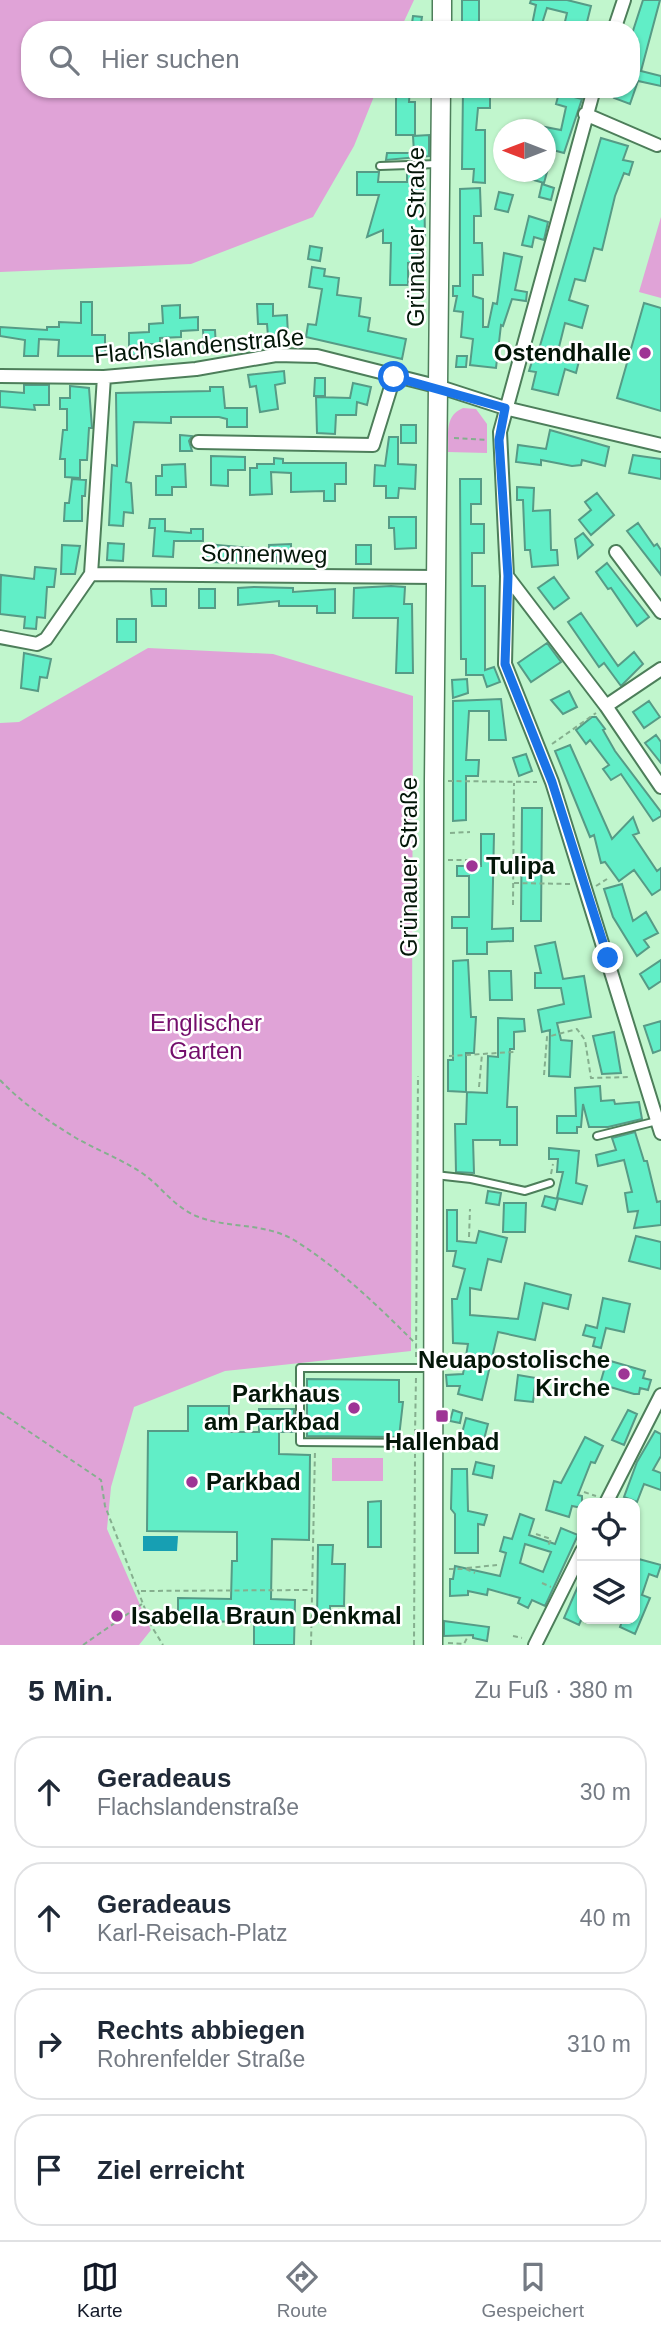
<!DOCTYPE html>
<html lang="de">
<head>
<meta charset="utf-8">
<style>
	:root { --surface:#fff; --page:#f6f6f7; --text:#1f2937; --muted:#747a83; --line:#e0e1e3; --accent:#111827 }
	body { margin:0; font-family:Helvetica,sans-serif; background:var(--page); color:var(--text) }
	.controls { position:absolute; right:21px; bottom:21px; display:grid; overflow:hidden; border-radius:14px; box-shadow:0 2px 5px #0004 }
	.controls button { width:63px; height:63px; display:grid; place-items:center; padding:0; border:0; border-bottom:2px solid var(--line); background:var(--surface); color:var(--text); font:35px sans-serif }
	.compass { position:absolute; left:493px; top:119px; width:63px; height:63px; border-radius:50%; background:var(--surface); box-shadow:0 2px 5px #0004; rotate:270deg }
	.stop { position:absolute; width:21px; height:21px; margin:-16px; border:5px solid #1a73e8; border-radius:50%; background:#fff }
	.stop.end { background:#1a73e8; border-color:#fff; box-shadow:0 2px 7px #0008 }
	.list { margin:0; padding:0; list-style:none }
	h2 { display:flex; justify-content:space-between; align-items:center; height:91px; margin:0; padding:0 28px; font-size:30px }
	h2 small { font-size:23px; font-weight:400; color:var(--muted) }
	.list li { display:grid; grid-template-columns:46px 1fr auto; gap:21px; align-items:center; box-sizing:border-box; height:112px; margin:0 14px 14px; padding:0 14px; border:2px solid var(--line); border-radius:28px }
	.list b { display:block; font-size:26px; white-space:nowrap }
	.list p { margin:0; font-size:23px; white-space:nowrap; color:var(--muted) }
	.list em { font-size:23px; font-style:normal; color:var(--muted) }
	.icon { flex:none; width:38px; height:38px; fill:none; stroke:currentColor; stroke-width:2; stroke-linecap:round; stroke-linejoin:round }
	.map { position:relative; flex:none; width:661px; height:1645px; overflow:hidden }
	.search { position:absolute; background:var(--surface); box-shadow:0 2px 5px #0004; left:21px; right:21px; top:21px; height:77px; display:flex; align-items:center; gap:18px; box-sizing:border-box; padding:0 24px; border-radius:28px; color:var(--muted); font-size:26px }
	.sheet { height:595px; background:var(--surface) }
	nav { display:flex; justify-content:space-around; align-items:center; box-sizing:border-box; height:98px; border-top:2px solid var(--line); background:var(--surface); font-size:19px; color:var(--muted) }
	nav a { display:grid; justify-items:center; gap:4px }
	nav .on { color:var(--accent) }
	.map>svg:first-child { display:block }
</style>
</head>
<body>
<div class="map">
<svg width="661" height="1645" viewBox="0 0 661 1645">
	<rect width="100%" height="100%" fill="#c1f6cd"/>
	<path fill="#e0a3d7" d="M0,0H414L400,30H30V89H377L354,146L313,217L191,264L0,272Z
		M661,217V298L639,292Z
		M463,408L476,409L487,424V453L448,452C449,434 444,416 463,408Z
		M148,648L273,654L413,696L411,1351L225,1371L134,1407L111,1487L107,1529L151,1630L139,1645H0V723L19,722Z
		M332,1458H383V1481H332Z"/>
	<path fill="#179fb3" d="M143,1536H178L177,1551H143Z"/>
	<path fill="#61eec7" stroke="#569b86" stroke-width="2" fill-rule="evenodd" d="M462,0H479V30H462Z
		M531,0H567L591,6L585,30H563L567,13L547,8L541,27L532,25L536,5L530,3Z
		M643,0H660L641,71L661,76V86L638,81L630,104L614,98L617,89H631V37Z
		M413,16L422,17L420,30H411Z
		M396,89H410L409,102H415V135H396Z
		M463,89H490V108H478L476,130H485V183L473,182L474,169H462Z
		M560,89H576L574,97L582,99L564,153L545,148V127L561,130L566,107L556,104Z
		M429,135V156L386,160L387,153H414L413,136Z
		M601,138L628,146L623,160L633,162L629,175L624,173L615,196L602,250L594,248L585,281L575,279L569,300L588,306L582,328L565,323L557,355L579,361L576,373L565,369L558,395L532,389L536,372L529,371L534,355L537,356Z
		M424,170L425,242H417L418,262L408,263V285H390L391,243H383V230L367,237L379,195H357V172H379L378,182H407V171Z
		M513,172H547L544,183L513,174Z
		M542,184L554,188L551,200L539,197Z
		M480,188L481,216H474V243H482L483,275H473V296L483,299V327H488L493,303L497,304L504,253L522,257L515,290L527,292L526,301L512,299L503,326L501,325L496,368L470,365L473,339L461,337L463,312L454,311L457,296H453V286H460V189Z
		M499,192L513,195L508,212L495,209Z
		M529,216L548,222L544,240L534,237L532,247L522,245Z
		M310,246L322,248L320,261L308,259Z
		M312,267L325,269L324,276L339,278L337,295L361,298L359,316L370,318L368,331L406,339L402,359L306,337L308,324L316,325L322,289L309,287Z
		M81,302H92V335H105V356H58L59,340L39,339L38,356H24L25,340L0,336V327L47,330V327H59V322L81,323Z
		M644,303L661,308V411L617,398Z
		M257,304H273V316L287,315L288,335L268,336L267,324H258Z
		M180,305V318L198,317V330L181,331V337L160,338V344H145V355H129V333L149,332V324L163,323L162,306Z
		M203,330H215L216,348L204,349Z
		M457,356H467L466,367H456Z
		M284,371L285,383L275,385L278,409L260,412L256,386L250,387L248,375Z
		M315,378H325V396H314Z
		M353,383L371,387L367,405L357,402L356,415H336L335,434L317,433L316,397L350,398Z
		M24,385H49V405H34L35,410L0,407V391L24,393Z
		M70,386L89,388L92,428H89L87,460H80V478L65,477V459H60L63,430H67V409H60V398H70Z
		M210,387H223L225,408H247V427H227V419L219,417H171V423L134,422L126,482L131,483L133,513L124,512L123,526L109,525L112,465L117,466L116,393L210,391Z
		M401,425H416V443H401Z
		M550,430L609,447L605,466L582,460L581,465L572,466L541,460V465L516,462L518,445L546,449Z
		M180,435L192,436L189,441L192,451H180Z
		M389,437H398V464L416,465L415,489L399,488L398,498H386V486H374L375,465L385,466Z
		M633,455L661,459V479L629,473Z
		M211,456L245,457V470H228V486L211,485Z
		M274,458L283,459V463H346V484H335V501H324V491L291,492V473L271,472L272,494L250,495V468H257V464H274Z
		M185,464L186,487H172V495H156V476H162V465Z
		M72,479L86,480L85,496H82V521H64L65,503H69Z
		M460,479H481V504H471V524H484V553H472V586H485V670L494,667L500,682L487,687L483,675H466V659H461Z
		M517,487L534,488L533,511L550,510L551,550H557L558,565L532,567L530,550H525L523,500H517Z
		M597,493L614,515L591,535L579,520L591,510L585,502Z
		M389,517H416V548L395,549L394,528H389Z
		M150,519H165V531L191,533V529H203V541H174L173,557L153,556L155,528H149Z
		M638,523L654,546L657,544L661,550V575L627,531Z
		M583,533L593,545L578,558L575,539Z
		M108,543L124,544L123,561L107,560Z
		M206,544L250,548L251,563L206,562Z
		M291,544V563H277V557H269V545Z
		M62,545L80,546L75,574H61Z
		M356,545H371V564H356Z
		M607,563L649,617L637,626L611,588L608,589L596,572Z
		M35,567L56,569L54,587H47L45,618L37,617L36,629L24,628L25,617L0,614L1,575L34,579Z
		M554,577L569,598L554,609L538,588Z
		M391,586L405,587L404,604H412L413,673H396L398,618H353L354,588Z
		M254,587L293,588V592L335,589V613H317V606H279V601L238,605V588Z
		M151,589H166V606H152Z
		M199,589H215V608H199Z
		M581,613L618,666L634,652L643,664L621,686L604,663L599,667L568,622Z
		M117,619H136V642H117Z
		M547,643L561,662L531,682L518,663Z
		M24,653L51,659L47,678L40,677L38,691L21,688Z
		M467,679L468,693L453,698L452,680Z
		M569,691L577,707L563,714L551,700Z
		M501,699L506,740H489V711H469L466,760H479L478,776H466V820L453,821V701Z
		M649,701L660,717L644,728L633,712Z
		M592,717H596L605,729L603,730L615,751L661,812V816L653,821L621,774L611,780L603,769L609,765L590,740L586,744L576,730Z
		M656,735L661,742V763L645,743Z
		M570,745L612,839L633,817L639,833L633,835L657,871L661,868V889L652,895L634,870L619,881L605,862L601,863L594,835L590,837L555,751Z
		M526,754L532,771L519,776L513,758Z
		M522,808H542L541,921H521Z
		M481,834H494L492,929L513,928V941L487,942V954H467V928H452V917H469V876H457V866H481Z
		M622,884L633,921L646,912L658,933L644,940L649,947L637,956L613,917L604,889Z
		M555,942L563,979L584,976L591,1017L557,1023L561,1040L572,1041L570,1077L549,1076L550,1030L542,1032L538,1010L564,1004L561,988H535V973H541L535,946Z
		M468,960L471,1017H476L474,1053H466V1092L448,1091V1060H453V961Z
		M661,960V981L649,989L640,974Z
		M489,971H511L512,1000H490Z
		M498,1018L524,1019L525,1031L514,1032V1049H510L507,1107H517V1145H500V1140H473L474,1173L456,1172L455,1124H466L467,1092L487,1093L488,1056L498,1057Z
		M661,1021V1050L653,1053L644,1026Z
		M614,1032L621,1073L602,1074L593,1036Z
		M600,1086L601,1101L614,1100L615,1104L639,1102L642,1119L608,1127H589L583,1104L581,1127H577V1133H557V1116H576L575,1088Z
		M635,1132L644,1161H647L657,1202L661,1201V1225L634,1228L638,1211L628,1212L625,1193L632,1192L624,1160L598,1166L596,1155L616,1150L612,1138Z
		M549,1148L579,1151L576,1183L587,1186L582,1204L557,1198L563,1172H557L558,1159H549Z
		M488,1191L501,1193L499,1205L486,1203Z
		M545,1196L558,1199L555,1210L542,1206Z
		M504,1203H526L525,1232H503Z
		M447,1210H457V1241L476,1243L479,1231L507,1238L501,1262L488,1259L481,1290L470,1288V1315L518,1319L525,1283L571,1295L568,1309L543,1303L535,1340L498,1332L482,1400L458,1394L460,1386H447L446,1375L463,1374L468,1344L453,1343L452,1299H457L465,1269L453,1266L456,1251H447Z
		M636,1236L661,1242V1269L629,1261Z
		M603,1298L630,1304L624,1332L606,1328L601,1348L593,1346L595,1338L583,1335L586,1325L597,1328Z
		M607,1360L645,1371L643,1378L651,1380L648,1390L640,1388L639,1394H634L600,1384Z
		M518,1375L536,1378L533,1402L515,1400Z
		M307,1379L399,1380V1402H403L399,1437L307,1436Z
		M188,1406H229V1432H259V1409H294V1432H279V1454L310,1455L309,1540L272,1539L271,1599L295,1600L294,1645H254V1622L178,1621V1598L231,1599L232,1561H237V1532L147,1531L148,1431H188Z
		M453,1410L462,1413L460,1423L450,1421Z
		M628,1410L637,1414L624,1445L612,1440Z
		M466,1418L488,1424L482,1447L460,1441Z
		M655,1431L661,1434V1456L653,1470L661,1473V1490L644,1484L637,1502L624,1497L637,1462Z
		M585,1437L603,1446L595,1463L591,1462L578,1495L582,1496V1508L572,1506L569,1517L546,1510L554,1481L561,1483Z
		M476,1462L494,1466L492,1478L473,1474Z
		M452,1469H467L468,1511L487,1515L484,1525L478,1524V1553H455V1514L451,1509Z
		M381,1501V1547H368V1502Z
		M520,1514L534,1519L529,1535L555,1544L561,1528L578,1535L545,1606L532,1600L528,1608L518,1603L520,1598L488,1589L487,1595L468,1591V1595L450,1596V1579H453L455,1566L500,1576L506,1553L500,1551L504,1537L512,1539ZM525,1544L551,1552L543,1572L520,1563Z
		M318,1545H333L332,1564H345L344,1606H330V1622H317Z
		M635,1558L661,1565L657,1577L649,1574L642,1595L650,1598L635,1634L620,1627L623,1619H635Z
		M582,1577V1618L579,1625L564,1618Z
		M444,1621L489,1627L487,1641L473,1638V1635L444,1636Z"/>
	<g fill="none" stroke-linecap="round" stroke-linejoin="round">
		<defs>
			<path id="lane" d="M380,166L437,164
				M597,1136L657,1121
				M435,1175L471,1179L525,1191L550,1183
				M430,1443L300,1442V1368H431"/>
			<path id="street" d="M614,30L624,0
				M594,89L500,432L507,576L505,664L552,782L661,1133
				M585,114L657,145
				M0,376L104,377L196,369L276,355L317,356L440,387L505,408L661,445
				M198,442L373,445L394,377
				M616,552L661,612
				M91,574L437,577
				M507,576L606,706L661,787
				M0,637L37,644L46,639L91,574L104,377
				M606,706L661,669
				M606,1503L661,1395
				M535,1645L582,1551"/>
			<path id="secondary" d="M442,30V0
				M433,1645L434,781L441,89"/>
		</defs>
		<use href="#lane" stroke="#4d7e5a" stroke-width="10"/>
		<use href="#street" stroke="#4d7e5a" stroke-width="16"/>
		<use href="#secondary" stroke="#4d7e5a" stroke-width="21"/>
		<path stroke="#85af8e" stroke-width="2" stroke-dasharray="5 3.5" stroke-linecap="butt" d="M454,438L487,440
			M552,744L596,713
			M448,781L537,782
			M450,833L470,832
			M448,860H471
			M514,883L572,884
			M596,886L607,879
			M513,905L514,783
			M449,1056L514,1052
			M544,1075L547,1037L577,1029L585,1040L591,1078L630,1077
			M0,1080C22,1103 48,1121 76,1138C97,1150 121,1159 142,1173C161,1186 173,1206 196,1216C228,1229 263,1222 294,1240C339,1268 378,1306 416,1344
			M479,1087L482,1054
			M551,1174L553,1164
			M469,1237L470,1209
			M416,1357L418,1076
			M0,1412L101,1480L105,1506L152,1627L163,1645
			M415,1434L416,1377
			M584,1492L596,1496
			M536,1534L551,1539L548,1546
			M467,1568L497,1565
			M449,1569H466L475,1573
			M542,1583L551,1587
			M141,1591L311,1590
			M513,1636L522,1638
			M448,1643L464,1644L467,1638
			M83,1645L142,1604
			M311,1645L315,1450
			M414,1645L415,1454"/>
		<use href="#lane" stroke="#fff" stroke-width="6"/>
		<use href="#street" stroke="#fff" stroke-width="12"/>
		<use href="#secondary" stroke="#fff" stroke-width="18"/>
	</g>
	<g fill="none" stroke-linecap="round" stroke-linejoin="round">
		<path stroke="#1a73e8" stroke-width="9" d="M394,377L505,408L499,440L508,576L505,664L552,782L608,958"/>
	</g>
	<g fill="#9e3495" stroke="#fff" stroke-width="2.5">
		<circle cx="645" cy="353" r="7"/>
		<circle cx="472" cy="866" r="7"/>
		<circle cx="624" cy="1374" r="7"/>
		<circle cx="354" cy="1408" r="7"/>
		<rect x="435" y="1409" width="14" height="14" rx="3.5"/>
		<circle cx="192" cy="1482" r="7"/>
		<circle cx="117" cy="1616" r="7"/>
	</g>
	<g text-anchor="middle" stroke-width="5" stroke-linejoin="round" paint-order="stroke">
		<g font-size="24" fill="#031608" stroke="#fff">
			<text transform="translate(416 237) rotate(-90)" y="8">Grünauer Straße</text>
			<text transform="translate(199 346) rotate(-5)" y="8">Flachslandenstraße</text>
			<text transform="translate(264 554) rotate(1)" y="8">Sonnenweg</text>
			<text transform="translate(409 867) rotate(-90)" y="8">Grünauer Straße</text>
		</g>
		<g font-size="24" font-weight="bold" fill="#031608" stroke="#fff" text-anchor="end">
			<text x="631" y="361">Ostendhalle</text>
			<text x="486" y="874" text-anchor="start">Tulipa</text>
			<text x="610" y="1368">Neuapostolische<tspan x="610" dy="28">Kirche</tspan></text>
			<text x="340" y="1402">Parkhaus<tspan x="340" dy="28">am Parkbad</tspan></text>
			<text x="442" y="1450" text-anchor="middle">Hallenbad</text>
			<text x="206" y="1490" text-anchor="start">Parkbad</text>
			<text x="131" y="1624" text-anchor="start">Isabella Braun Denkmal</text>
		</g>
		<g font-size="24" fill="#740f6c" stroke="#fff">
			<text x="206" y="1031">Englischer<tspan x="206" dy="28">Garten</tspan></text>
		</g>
	</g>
</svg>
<div class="controls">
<button><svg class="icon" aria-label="locate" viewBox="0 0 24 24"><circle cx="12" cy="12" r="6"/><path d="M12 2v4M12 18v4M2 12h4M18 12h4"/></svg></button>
<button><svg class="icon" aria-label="layers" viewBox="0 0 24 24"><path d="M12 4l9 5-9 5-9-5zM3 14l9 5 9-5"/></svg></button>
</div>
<svg class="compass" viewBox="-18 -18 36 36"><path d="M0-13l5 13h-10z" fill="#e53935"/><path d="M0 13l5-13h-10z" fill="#747a83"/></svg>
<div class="stop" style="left:394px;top:377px"></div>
<div class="stop end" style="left:608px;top:958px"></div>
<div class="search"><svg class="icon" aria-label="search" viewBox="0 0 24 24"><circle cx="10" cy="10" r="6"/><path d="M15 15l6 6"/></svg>Hier suchen</div>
</div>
<section class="sheet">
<h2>5 Min.<small>Zu Fuß · 380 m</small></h2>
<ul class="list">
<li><svg class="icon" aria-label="ahead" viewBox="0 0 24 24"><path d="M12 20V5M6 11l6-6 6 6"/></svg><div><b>Geradeaus</b><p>Flachslandenstraße</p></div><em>30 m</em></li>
<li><svg class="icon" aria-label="ahead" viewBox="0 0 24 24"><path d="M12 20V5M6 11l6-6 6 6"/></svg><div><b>Geradeaus</b><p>Karl-Reisach-Platz</p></div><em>40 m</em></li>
<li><svg class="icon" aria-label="right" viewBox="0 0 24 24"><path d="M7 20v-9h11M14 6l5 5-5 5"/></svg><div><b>Rechts abbiegen</b><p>Rohrenfelder Straße</p></div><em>310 m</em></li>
<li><svg class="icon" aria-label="arrive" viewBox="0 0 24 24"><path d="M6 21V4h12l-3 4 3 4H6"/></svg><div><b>Ziel erreicht</b></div></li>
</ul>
</section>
<nav>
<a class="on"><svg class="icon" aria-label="map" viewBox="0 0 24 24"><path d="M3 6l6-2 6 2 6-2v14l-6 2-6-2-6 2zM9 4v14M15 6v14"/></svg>Karte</a>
<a><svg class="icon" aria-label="directions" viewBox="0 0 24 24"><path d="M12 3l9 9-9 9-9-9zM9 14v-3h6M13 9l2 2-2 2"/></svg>Route</a>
<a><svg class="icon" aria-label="saved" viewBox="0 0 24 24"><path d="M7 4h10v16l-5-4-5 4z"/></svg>Gespeichert</a>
</nav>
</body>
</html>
